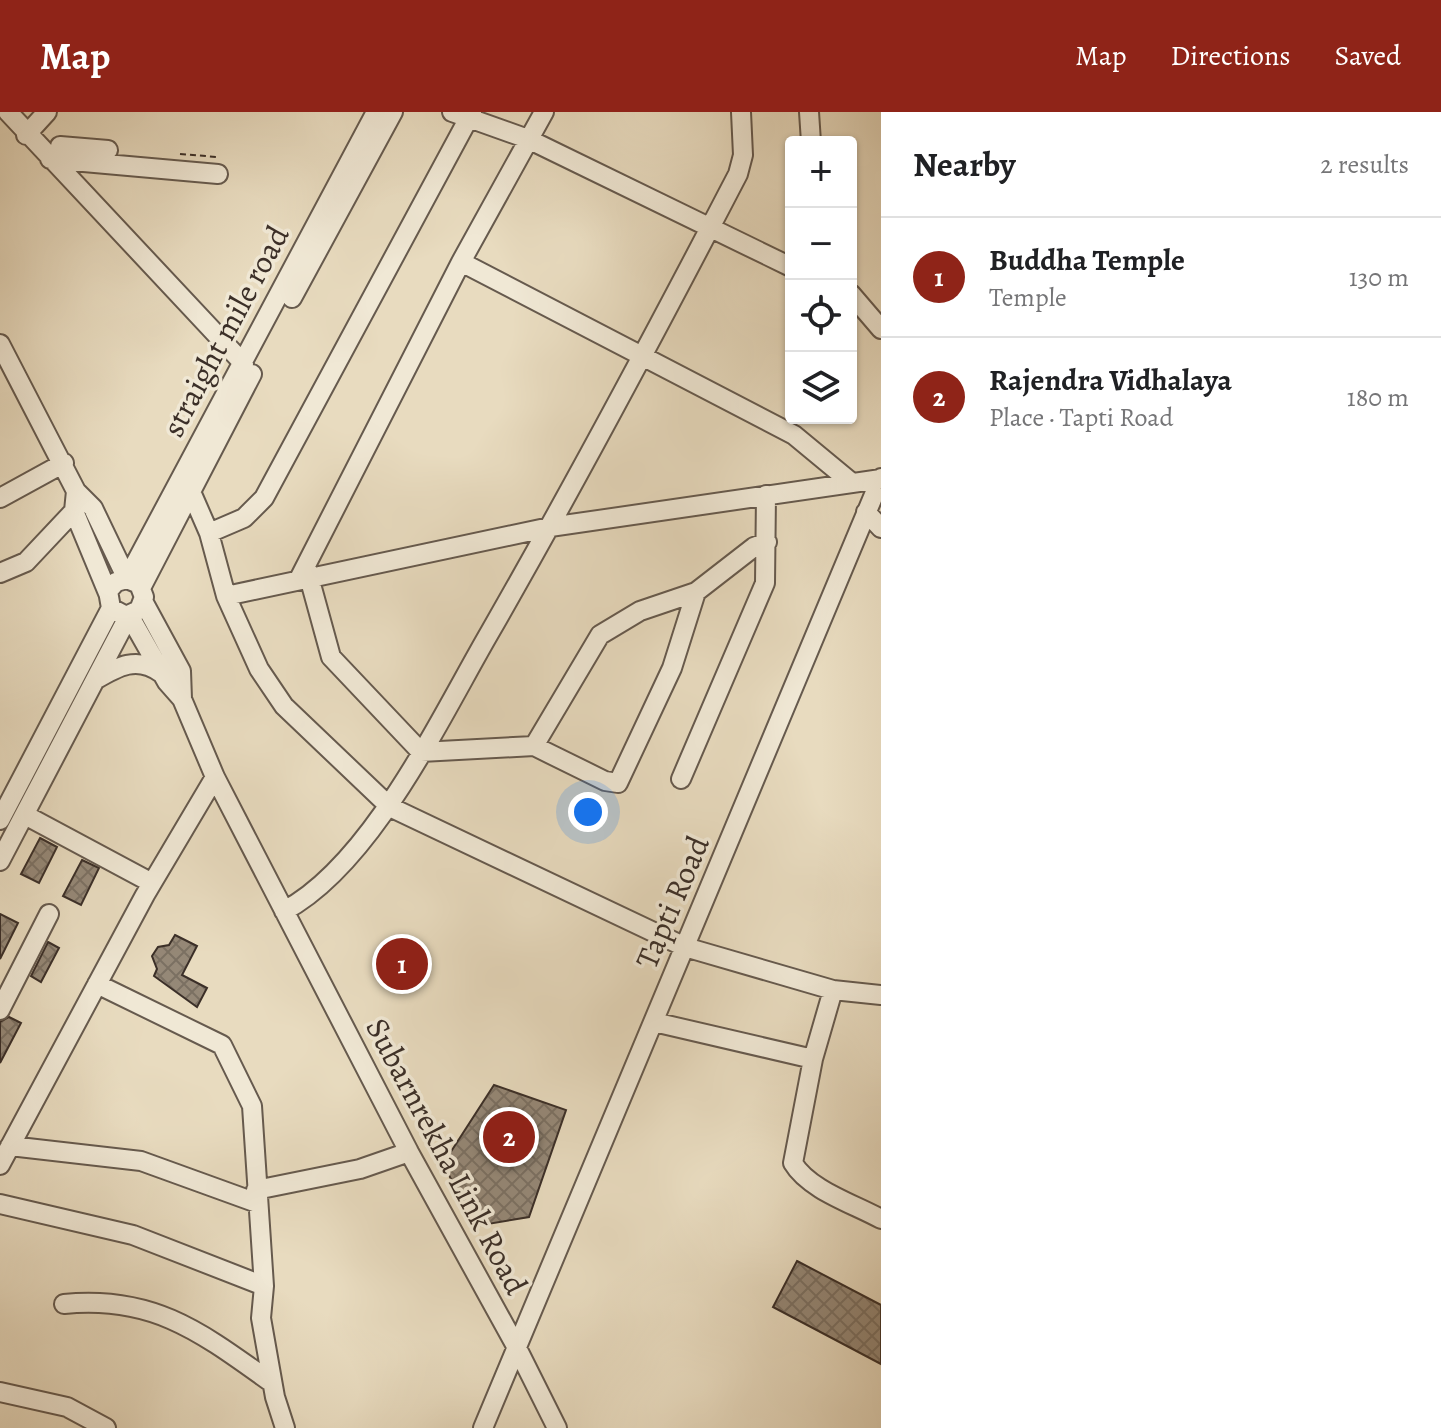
<!DOCTYPE html>
<html lang="en">
<head>
<meta charset="utf-8">
<style>
	:root { --surface:#fff; --page:#f6f6f6; --text:#202124; --muted:#757577; --line:#e0e0e0; --accent:#8f2418 }
	body { margin:0; font-family:Alegreya,serif; background:var(--page); color:var(--text) }
	.controls { position:absolute; right:24px; top:24px; display:grid; overflow:hidden; border-radius:8px; box-shadow:0 2px 6px #0004 }
	.controls button { width:72px; height:72px; display:grid; place-items:center; padding:0; border:0; border-bottom:2px solid var(--line); background:var(--surface); color:var(--text); font:40px sans-serif }
	.you { position:absolute; left:588px; top:700px; width:28px; height:28px; margin:-20px; border:6px solid #fff; border-radius:50%; background:#1a73e8; box-shadow:0 0 0 12px #1a73e833 }
	.badge { display:grid; place-items:center; width:52px; height:52px; border-radius:50%; background:var(--accent); color:#fff; font-size:26px; font-weight:700 }
	.pin { position:absolute; translate:-50% -50%; border:4px solid #fff; box-shadow:0 2px 8px #0006 }
	.list { margin:0; padding:0; list-style:none }
	h2 { display:flex; justify-content:space-between; align-items:center; height:104px; margin:0; padding:0 32px; font-size:34px }
	h2 small { font-size:26px; font-weight:400; color:var(--muted) }
	.list li { display:grid; grid-template-columns:52px 1fr auto; gap:24px; align-items:center; box-sizing:border-box; height:120px; padding:0 32px; border-top:2px solid var(--line) }
	.list b { display:block; font-size:30px; white-space:nowrap }
	.list p { margin:0; font-size:26px; white-space:nowrap; color:var(--muted) }
	.list em { font-size:26px; font-style:normal; color:var(--muted) }
	.icon { flex:none; width:44px; height:44px; fill:none; stroke:currentColor; stroke-width:2; stroke-linecap:round; stroke-linejoin:round }
	.map { position:relative; flex:none; width:881px; height:1316px; overflow:hidden }
	header { display:flex; align-items:center; gap:48px; box-sizing:border-box; height:112px; padding:0 40px; background:var(--accent); color:#fff }
	header strong { font-size:38px }
	nav { display:flex; gap:44px; margin-inline-start:auto; font-size:28px }
	main { display:flex }
	aside { flex:1; background:var(--surface) }
	.map>svg:first-child { display:block }
</style>
</head>
<body>
<header>
<strong>Map</strong>
<nav><a>Map</a><a>Directions</a><a>Saved</a></nav>
</header>
<main>
<div class="map">
<svg width="881" height="1316" viewBox="0 0 881 1316">
	<defs>
		<pattern id="building-cross-hatch" width="8" height="8" patternUnits="userSpaceOnUse" patternTransform="scale(2)"><rect width="8" height="8" fill="#958877"/><path d="M0 0l8 8M0 8l8-8" fill="none" stroke="#7b7062"/></pattern>
	</defs>
	<rect width="100%" height="100%" fill="#e8dbbf"/>
	<filter id="stains"><feTurbulence type="fractalNoise" baseFrequency=".0025" numOctaves="4"/><feColorMatrix values="0 0 0 0 .2 0 0 0 0 .09 0 0 0 0 .02 0 0 0 .5 -.17"/></filter>
	<radialGradient id="worn" r=".72"><stop offset=".6" stop-color="#630" stop-opacity="0"/><stop offset="1" stop-color="#630" stop-opacity=".3"/></radialGradient>
	<path fill="url(#building-cross-hatch)" stroke="#3b2f28" stroke-width="2" d="M40,726L57,735L39,771L21,762Z
		M82,748L99,756L81,793L63,784Z
		M0,802L18,811L0,847Z
		M175,823L197,834L182,863L207,876L197,895L154,864L157,857L152,844L158,835L169,833Z
		M48,830L59,836L41,870L31,864Z
		M9,905L21,911L0,951V910Z
		M494,973L566,998L529,1105L476,1114L443,1052Z
		M797,1149L881,1193V1252L773,1195Z"/>
	<g fill="none" stroke-linecap="round" stroke-linejoin="round">
		<defs>
			<path id="minor" d="M8,0L244,252
				M452,0L528,27L791,155
				M809,0L811,30
				M26,23L47,0
				M60,34L108,38
				M50,47L218,62
				M461,150L794,323L852,371
				M851,182L881,217
				M292,186L393,0
				M0,232L76,379L74,399L108,481
				M76,379L93,396L127,467
				M192,382L209,421L226,484L259,557L284,594L390,695L685,835L833,878L881,883
				M0,386L64,351
				M866,400L881,416
				M209,421L244,406L264,386L472,0
				M306,454L331,545L421,640L534,634L605,669L618,671L672,556L696,480L754,435L767,430
				M0,461L26,450L74,399
				M300,465L461,150L544,0
				M127,467L139,472L144,485L139,498L126,504L111,496L108,479L116,470L127,467L376,0
				M141,476L252,262
				M226,484L550,415L881,367
				M143,489L181,559L182,587
				M129,503L167,570L182,587L215,665L409,1040L517,1236L557,1316
				M95,568C117,555 137,543 161,561
				M534,634L600,523L640,499L696,480
				M681,667L765,471L766,383
				M25,703L152,771
				M0,708L111,496
				M0,749L129,503
				M284,799C372,752 440,606 490,520C576,370 658,216 738,62L743,43L741,0
				M97,872L222,933L252,994L264,1174L261,1206L275,1285L285,1316
				M833,878L813,947L793,1051C809,1078 854,1092 881,1107
				M0,898L49,802
				M654,910L813,947
				M10,1034L141,1049L257,1091
				M0,1053L145,783L215,665
				M256,1078L360,1057L409,1040
				M0,1092L133,1123L264,1174
				M64,1192C154,1183 202,1221 272,1271
				M0,1280L67,1295L106,1316
				M483,1316L881,366"/>
		</defs>
		<use href="#minor" stroke="#665a4e" stroke-width="22"/>
		<path stroke="#3b2f28" stroke-width="2" stroke-dasharray="6 4" stroke-linecap="butt" d="M180,42L217,45"/>
		<use href="#minor" stroke="#f0e8d5" stroke-width="18"/>
	</g>
	<g text-anchor="middle" stroke-width="7" stroke-linejoin="round" paint-order="stroke">
		<g font-size="32" fill="#3b2f28" stroke="#f0e8d5">
			<text transform="translate(225 219) rotate(-62)" y="11">straight mile road</text>
			<text transform="translate(672 790) rotate(-67)" y="11">Tapti Road</text>
			<text transform="translate(447 1044) rotate(62)" y="11">Subarnrekha Link Road</text>
		</g>
	</g>
	<rect width="100%" height="100%" filter="url(#stains)"/>
	<rect width="100%" height="100%" fill="url(#worn)"/>
</svg>
<div class="controls">
<button>+</button>
<button>−</button>
<button><svg class="icon" aria-label="locate" viewBox="0 0 24 24"><circle cx="12" cy="12" r="6"/><path d="M12 2v4M12 18v4M2 12h4M18 12h4"/></svg></button>
<button><svg class="icon" aria-label="layers" viewBox="0 0 24 24"><path d="M12 4l9 5-9 5-9-5zM3 14l9 5 9-5"/></svg></button>
</div>
<div class="you"></div>
<div class="pin badge" style="left:402px;top:852px">1</div>
<div class="pin badge" style="left:509px;top:1025px">2</div>
</div>
<aside>
<h2>Nearby<small>2 results</small></h2>
<ul class="list">
<li><span class="badge">1</span><div><b>Buddha Temple</b><p>Temple</p></div><em>130 m</em></li>
<li><span class="badge">2</span><div><b>Rajendra Vidhalaya</b><p>Place · Tapti Road</p></div><em>180 m</em></li>
</ul>
</aside>
</main>
</body>
</html>
